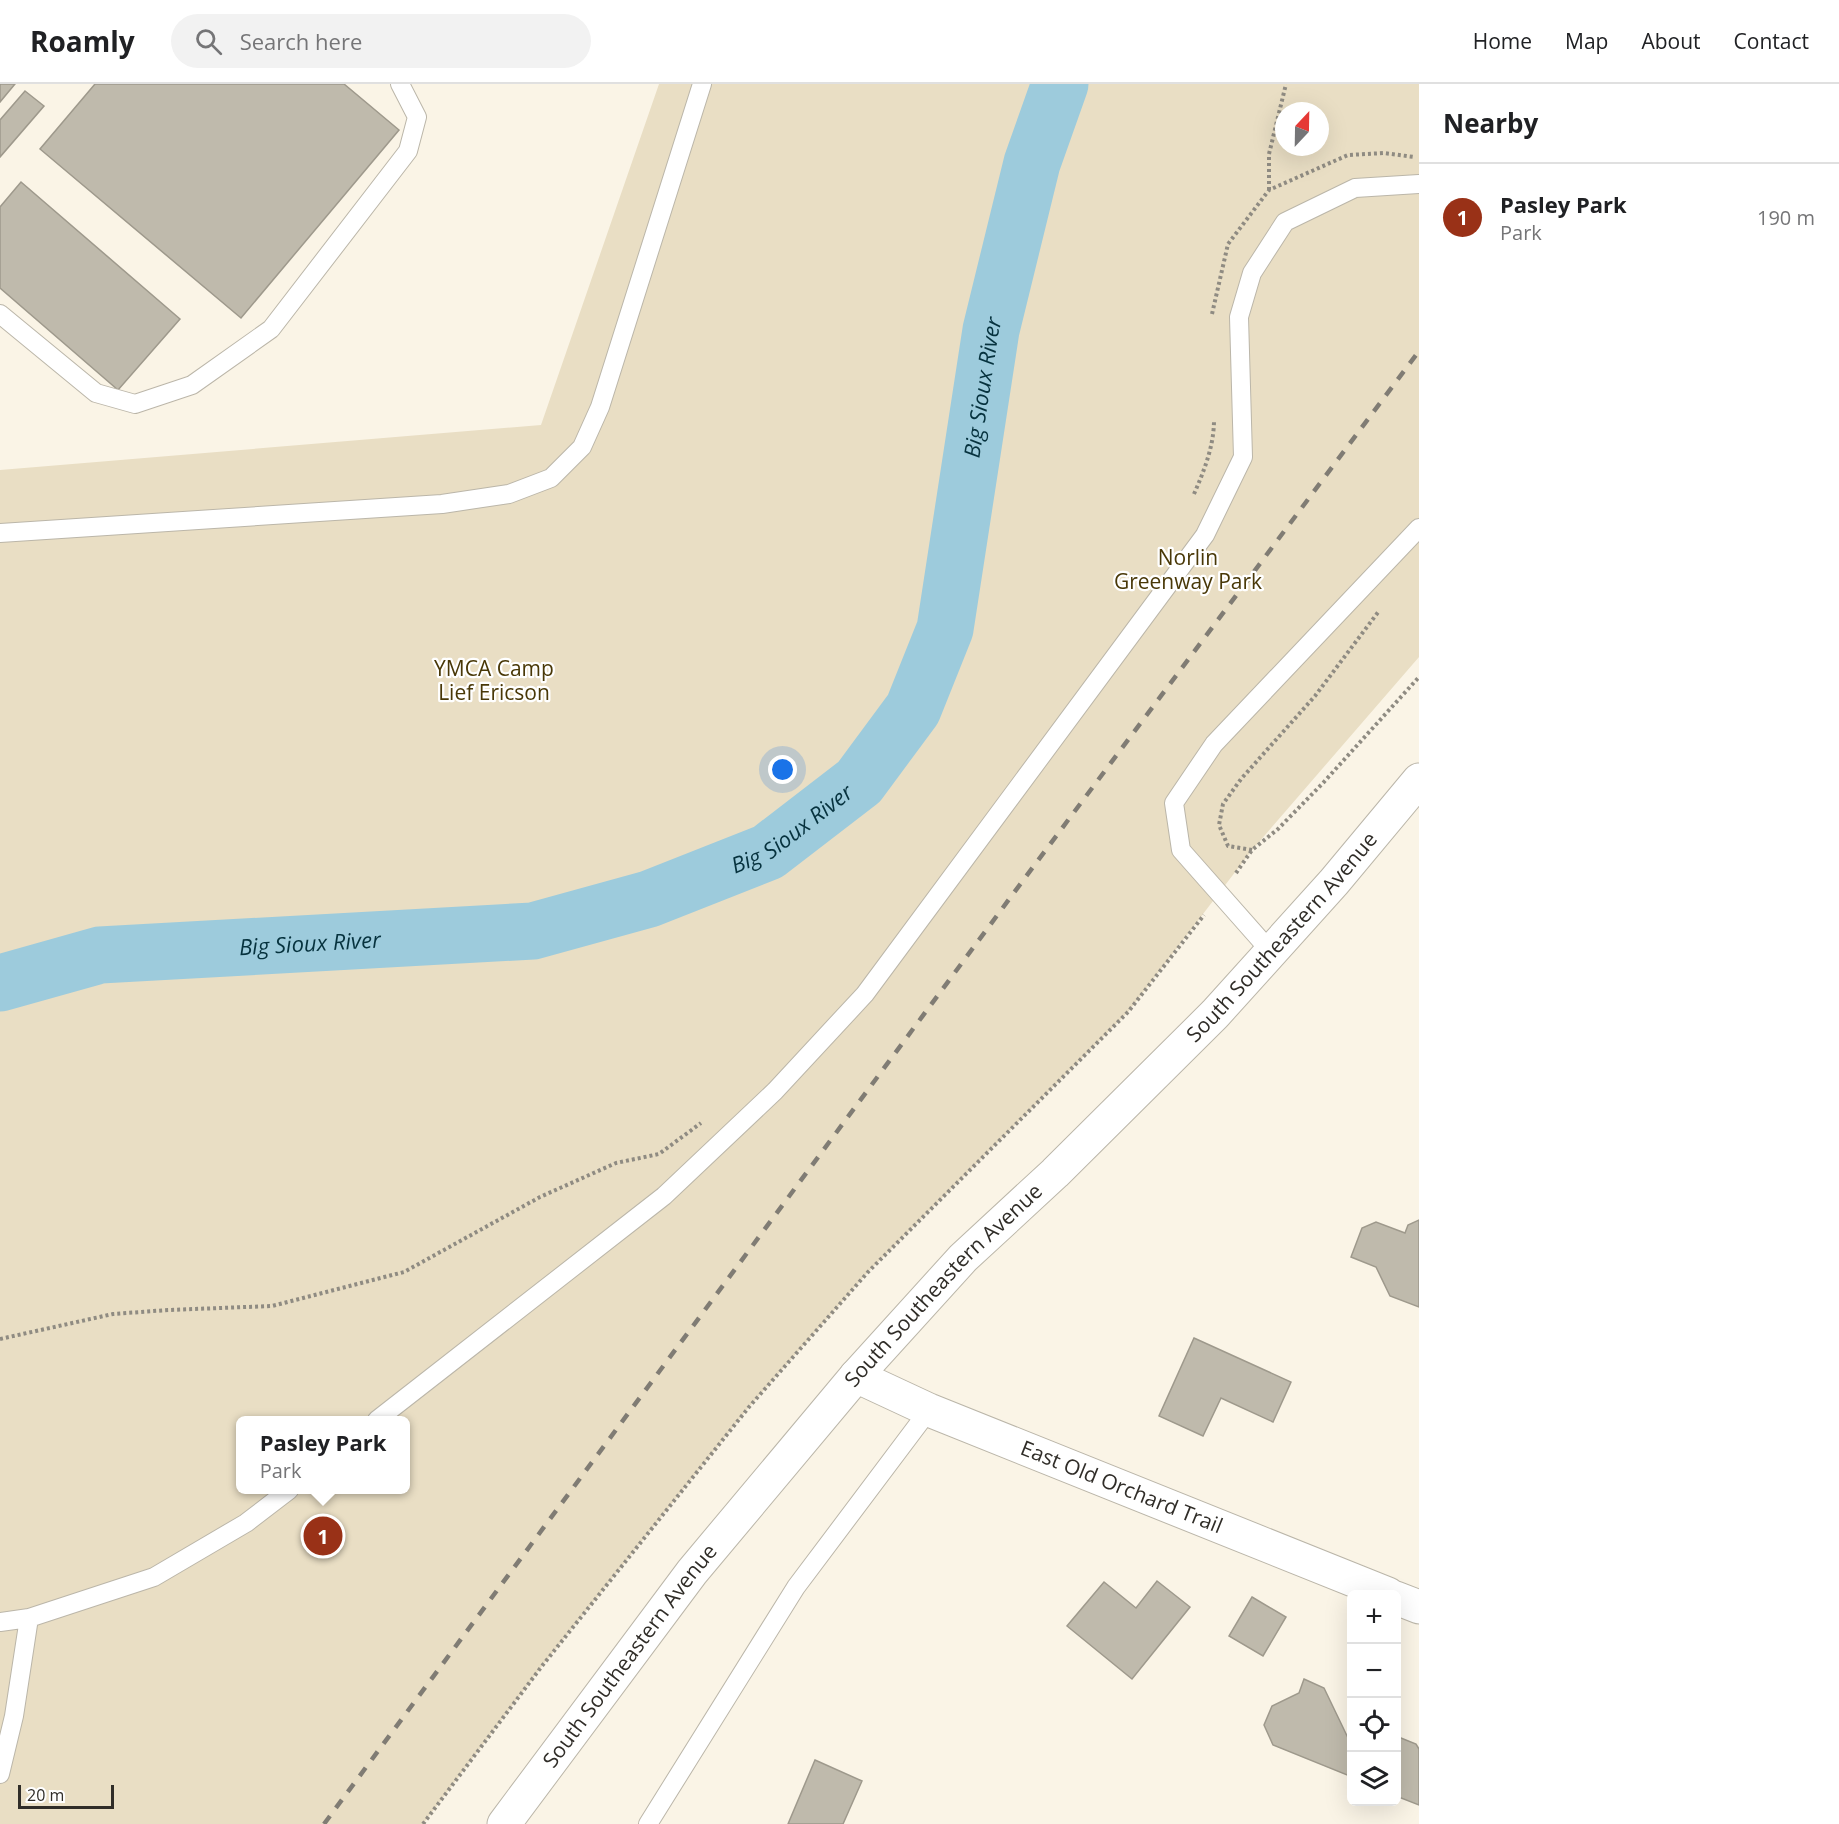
<!DOCTYPE html>
<html lang="en">
<head>
<meta charset="utf-8">
<style>
	:root { --surface:#fff; --page:#f2f2f2; --text:#202124; --muted:#757577; --line:#e0e0e0; --accent:#993117 }
	body { margin:0; font-family:"Open Sans",sans-serif; background:var(--page); color:var(--text) }
	.controls { position:absolute; right:18px; bottom:18px; display:grid; overflow:hidden; border-radius:9px; box-shadow:0 6px 24px #0002 }
	.controls button { width:54px; height:54px; display:grid; place-items:center; padding:0; border:0; border-bottom:2px solid var(--line); background:var(--surface); color:var(--text); font:30px sans-serif }
	.compass { position:absolute; left:1275px; top:18px; width:54px; height:54px; border-radius:50%; background:var(--surface); box-shadow:0 6px 24px #0002; rotate:22deg }
	.scale { position:absolute; left:18px; bottom:15px; width:96px; box-sizing:border-box; padding-left:6px; border:3px solid #302d28; border-top:0; font-size:16px; line-height:21px; white-space:nowrap; color:#302d28; -webkit-text-stroke:4px #fff; paint-order:stroke }
	.you { position:absolute; left:783px; top:686px; width:21px; height:21px; margin:-15px; border:4px solid #fff; border-radius:50%; background:#1a73e8; box-shadow:0 0 0 9px #1a73e833 }
	.badge { display:grid; place-items:center; width:39px; height:39px; border-radius:50%; background:var(--accent); color:#fff; font-size:20px; font-weight:700 }
	.pin { position:absolute; translate:-50% -50%; border:3px solid #fff; box-shadow:0 2px 6px #0006 }
	.popup { position:absolute; left:236px; top:1332px; width:174px; height:78px; box-sizing:border-box; display:grid; place-content:center; border-radius:9px; background:var(--surface); filter:drop-shadow(0 2px 4px #0005); font-size:20px; white-space:nowrap; color:var(--muted) }
	.popup b { font-size:22px; color:var(--text) }
	.popup::after { content:''; position:absolute; left:50%; top:100%; margin-left:-12px; border:12px solid transparent; border-top-color:var(--surface) }
	.list { margin:0; padding:0; list-style:none }
	h2 { display:flex; justify-content:space-between; align-items:center; height:78px; margin:0; padding:0 24px; font-size:26px }
	h2 small { font-size:20px; font-weight:400; color:var(--muted) }
	.list li { display:grid; grid-template-columns:39px 1fr auto; gap:18px; align-items:center; box-sizing:border-box; height:108px; padding:0 24px; border-top:2px solid var(--line) }
	.list b { display:block; font-size:22px; white-space:nowrap }
	.list p { margin:0; font-size:20px; white-space:nowrap; color:var(--muted) }
	.list em { font-size:20px; font-style:normal; color:var(--muted) }
	.icon { flex:none; width:33px; height:33px; fill:none; stroke:currentColor; stroke-width:2; stroke-linecap:round; stroke-linejoin:round }
	.map { position:relative; flex:none; width:1419px; height:1740px; overflow:hidden }
	header { display:flex; align-items:center; gap:36px; box-sizing:border-box; height:84px; padding:0 30px; background:var(--surface); border-bottom:2px solid var(--line) }
	header strong { font-size:28px }
	nav { display:flex; gap:33px; margin-inline-start:auto; font-size:21px }
	.search { width:420px; height:54px; background:var(--page); display:flex; align-items:center; gap:15px; box-sizing:border-box; padding:0 21px; border-radius:33px; color:var(--muted); font-size:22px }
	main { display:flex }
	aside { flex:1; background:var(--surface) }
	.map>svg:first-child { display:block }
</style>
</head>
<body>
<header>
<strong>Roamly</strong>
<div class="search"><svg class="icon" aria-label="search" viewBox="0 0 24 24"><circle cx="10" cy="10" r="6"/><path d="M15 15l6 6"/></svg>Search here</div>
<nav><a>Home</a><a>Map</a><a>About</a><a>Contact</a></nav>
</header>
<main>
<div class="map">
<svg width="1419" height="1740" viewBox="0 0 1419 1740">
	<rect width="100%" height="100%" fill="#faf4e6"/>
	<path fill="#e9dec4" fill-rule="evenodd" d="M659,0H1419V573L1252,766L1128,928L868,1188L749,1323L542,1582L423,1740H0V386L541,341ZM1284,27H1320V63H1284ZM240,1336H406V1406H240Z"/>
	<g fill="none" stroke-linecap="round" stroke-linejoin="round">
		<path stroke="#9dcbdc" stroke-width="57" id="s1" d="M0,899L100,871L533,847L649,815L768,768L859,698L913,625L945,545L991,246L1032,79L1060,0"/>
	</g>
	<path fill="#bfbaac" stroke="#9e998c" stroke-width="1.5" d="M0,0H15L0,18Z
		M95,0H344L399,46L241,234L40,65Z
		M25,7L44,22L0,73V36Z
		M21,98L180,235L118,306L0,204V123Z
		M1419,1136V1223L1390,1212L1376,1183L1351,1173L1362,1144L1376,1138L1405,1149L1408,1141Z
		M1194,1254L1291,1298L1273,1338L1221,1314L1203,1352L1159,1332Z
		M1157,1497L1190,1523L1132,1595L1067,1542L1104,1498L1136,1524Z
		M1252,1513L1286,1533L1263,1572L1229,1552Z
		M1304,1595L1324,1604L1349,1656L1352,1657V1693L1273,1661L1264,1641L1272,1622L1299,1609Z
		M1396,1652L1416,1660L1419,1665V1721L1396,1712Z
		M815,1676L862,1697L843,1740H788Z"/>
	<g fill="none" stroke-linecap="round" stroke-linejoin="round">
		<defs>
			<path id="service" d="M0,230L96,309L135,320L192,301L271,245L408,67L417,33L400,0
				M0,449L442,420L509,410L551,394L582,363L600,323L702,0
				M1272,869L1181,766L1174,719L1214,660L1419,444
				M377,1336L664,1112L775,1007L865,910L1205,451L1243,373L1239,233L1252,189L1285,138L1355,104L1419,100
				M0,1538L29,1534L154,1493L246,1439L289,1406
				M0,1690L14,1632L29,1534
				M648,1740L796,1503L929,1326"/>
			<g id="minor">
				<path id="s2" d="M856,1292L929,1326L1388,1510"/>
				<path d="M1396,1514L1419,1523"/>
			</g>
			<g id="secondary">
				<path id="s3" d="M504,1740L692,1488L856,1292L963,1174L1055,1089L1215,930L1334,798L1419,696"/>
			</g>
		</defs>
		<use href="#service" stroke="#bbb6a9" stroke-width="20"/>
		<use href="#minor" stroke="#bbb6a9" stroke-width="35"/>
		<use href="#secondary" stroke="#bbb6a9" stroke-width="35"/>
		<path stroke="#8f8b82" stroke-width="4" stroke-dasharray="3 3" stroke-linecap="butt" d="M1269,106V70L1286,0
			M1212,230L1228,160L1269,106L1348,71L1384,69L1414,73
			M1194,410C1204,387 1214,362 1214,336
			M1252,766L1228,762L1219,741L1223,720L1241,695L1315,612L1379,527
			M1236,789L1252,766L1278,745L1323,699L1419,593
			M0,1255L113,1230L168,1226L272,1222L404,1188L540,1113L616,1079L659,1070L701,1039
			M423,1740L542,1582L749,1323L868,1188L1128,928L1204,831"/>
		<use href="#service" stroke="#fff" stroke-width="18"/>
		<use href="#minor" stroke="#fff" stroke-width="33"/>
		<use href="#secondary" stroke="#fff" stroke-width="33"/>
		<path stroke="#807c74" stroke-width="4.5" stroke-dasharray="10 10" stroke-linecap="butt" d="M324,1740L1033,783L1419,267"/>
	</g>
	<g text-anchor="middle" stroke-width="4.5" stroke-linejoin="round" paint-order="stroke">
		<g font-size="21" fill="#493807" stroke="#fff">
			<text x="1188" y="481">Norlin<tspan x="1188" dy="24">Greenway Park</tspan></text>
			<text x="494" y="592">YMCA Camp<tspan x="494" dy="24">Lief Ericson</tspan></text>
		</g>
		<g font-size="21" fill="#302d28" stroke="#fff">
			<text dy="7" stroke="none"><textPath href="#s3" startOffset="1182">South Southeastern Avenue</textPath></text>
			<text dy="7" stroke="none"><textPath href="#s3" startOffset="696">South Southeastern Avenue</textPath></text>
			<text dy="7" stroke="none"><textPath href="#s2" startOffset="288">East Old Orchard Trail</textPath></text>
			<text dy="7" stroke="none"><textPath href="#s3" startOffset="210">South Southeastern Avenue</textPath></text>
		</g>
		<g font-size="22" font-style="italic" fill="#06323e" stroke="#fff">
			<text dy="8" stroke="none"><textPath href="#s1" startOffset="1322">Big Sioux River</textPath></text>
			<text dy="8" stroke="none"><textPath href="#s1" startOffset="818">Big Sioux River</textPath></text>
			<text dy="8" stroke="none"><textPath href="#s1" startOffset="314">Big Sioux River</textPath></text>
		</g>
	</g>
</svg>
<div class="controls">
<button>+</button>
<button>−</button>
<button><svg class="icon" aria-label="locate" viewBox="0 0 24 24"><circle cx="12" cy="12" r="6"/><path d="M12 2v4M12 18v4M2 12h4M18 12h4"/></svg></button>
<button><svg class="icon" aria-label="layers" viewBox="0 0 24 24"><path d="M12 4l9 5-9 5-9-5zM3 14l9 5 9-5"/></svg></button>
</div>
<svg class="compass" viewBox="-18 -18 36 36"><path d="M0-13l5 13h-10z" fill="#e53935"/><path d="M0 13l5-13h-10z" fill="#757577"/></svg>
<div class="scale">20 m</div>
<div class="you"></div>
<div class="pin badge" style="left:323px;top:1452px">1</div>
<div class="popup"><b>Pasley Park</b>Park</div>
</div>
<aside>
<h2>Nearby<small></small></h2>
<ul class="list">
<li><span class="badge">1</span><div><b>Pasley Park</b><p>Park</p></div><em>190 m</em></li>
</ul>
</aside>
</main>
</body>
</html>
